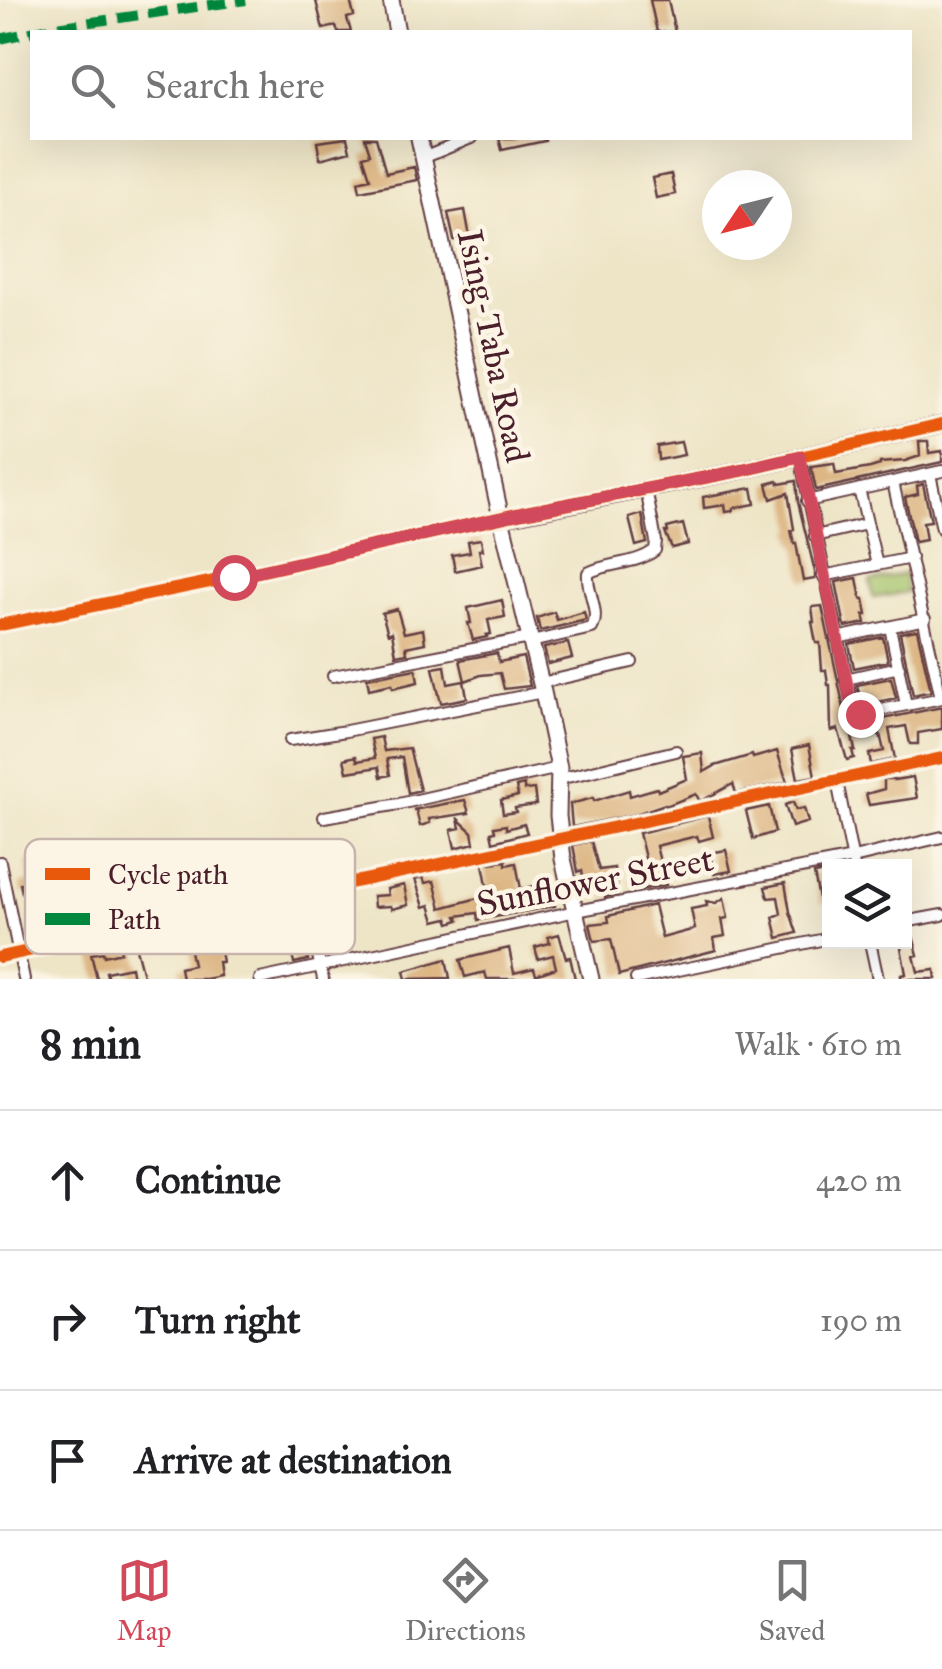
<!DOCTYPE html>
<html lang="en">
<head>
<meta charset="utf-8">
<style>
	:root { --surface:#fff; --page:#f6f6f6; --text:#202124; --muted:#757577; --line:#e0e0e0; --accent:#d1495b }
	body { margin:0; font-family:"IM FELL Great Primer",serif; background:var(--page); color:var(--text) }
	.controls { position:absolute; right:30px; bottom:30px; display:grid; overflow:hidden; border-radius:0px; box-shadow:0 10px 40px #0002 }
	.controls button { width:90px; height:90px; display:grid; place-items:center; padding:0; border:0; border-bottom:2px solid var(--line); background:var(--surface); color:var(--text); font:50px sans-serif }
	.compass { position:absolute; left:702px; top:170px; width:90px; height:90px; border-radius:50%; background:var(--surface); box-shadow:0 10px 40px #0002; rotate:235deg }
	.stop { position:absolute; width:30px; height:30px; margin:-22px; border:8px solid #d1495b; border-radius:50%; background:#fff }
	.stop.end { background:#d1495b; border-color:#fff; box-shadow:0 2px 10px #0008 }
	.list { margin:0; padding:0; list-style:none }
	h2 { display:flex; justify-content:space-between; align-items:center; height:130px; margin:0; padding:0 40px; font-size:42px }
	h2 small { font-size:32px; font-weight:400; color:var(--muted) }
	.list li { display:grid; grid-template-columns:65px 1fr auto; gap:30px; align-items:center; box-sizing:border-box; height:140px; padding:0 40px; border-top:2px solid var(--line) }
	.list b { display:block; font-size:38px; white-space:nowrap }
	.list em { font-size:32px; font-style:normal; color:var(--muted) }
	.icon { flex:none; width:55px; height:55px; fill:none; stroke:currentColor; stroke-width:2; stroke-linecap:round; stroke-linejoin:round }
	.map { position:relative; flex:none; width:942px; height:979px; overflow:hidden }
	.search { position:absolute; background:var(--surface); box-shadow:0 10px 40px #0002; left:30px; right:30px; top:30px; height:110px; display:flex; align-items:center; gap:25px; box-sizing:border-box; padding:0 35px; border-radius:0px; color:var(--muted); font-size:38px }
	.sheet { height:550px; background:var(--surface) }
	nav { display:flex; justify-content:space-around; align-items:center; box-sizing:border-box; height:140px; border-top:2px solid var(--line); background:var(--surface); font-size:28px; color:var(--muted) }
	nav a { display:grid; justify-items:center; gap:5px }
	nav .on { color:var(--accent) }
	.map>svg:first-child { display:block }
</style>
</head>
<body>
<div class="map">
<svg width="942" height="979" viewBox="0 0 942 979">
	<rect width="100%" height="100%" fill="#fcf5e5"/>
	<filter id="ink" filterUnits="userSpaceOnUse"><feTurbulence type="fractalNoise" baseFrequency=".01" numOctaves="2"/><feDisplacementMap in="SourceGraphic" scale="20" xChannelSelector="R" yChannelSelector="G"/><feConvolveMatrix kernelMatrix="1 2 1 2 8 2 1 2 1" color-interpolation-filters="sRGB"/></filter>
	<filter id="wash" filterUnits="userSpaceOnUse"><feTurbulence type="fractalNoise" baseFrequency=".0048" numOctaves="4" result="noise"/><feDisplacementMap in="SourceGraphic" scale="40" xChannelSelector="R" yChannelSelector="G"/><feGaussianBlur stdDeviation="2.25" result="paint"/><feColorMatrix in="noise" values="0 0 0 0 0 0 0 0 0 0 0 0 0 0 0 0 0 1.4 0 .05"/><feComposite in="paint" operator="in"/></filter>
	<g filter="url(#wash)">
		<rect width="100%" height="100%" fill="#eee5c7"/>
		<path fill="#a4c36b" stroke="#77714b" stroke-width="2.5" d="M904,574L908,592L873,598L870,581Z"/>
		<g id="blocks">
			<path fill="#ddb684" d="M320,0H350L354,16L347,18L351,32H338L336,26L323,29L316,1Z
				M650,0H668L675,32H657Z
				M347,138L350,151L320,159L317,142Z
				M365,138H376L386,173L414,167L417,180L360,191L358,181L370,178L363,156L370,154Z
				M499,138H545V141L502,150Z
				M671,174L675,194L656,198L652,178Z
				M465,210L470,237L454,240L448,213Z
				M919,441H928L929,453L942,451V462L816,490L811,467L834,464L836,474L870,468L880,465V463L905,461L920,456Z
				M681,442L684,455L658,460L657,446Z
				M778,481L779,484L796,481L798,502L815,572V579L803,581L796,543L794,544L791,530L794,529L788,493L771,499L767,484Z
				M923,484L931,521L923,522L926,540L915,542L905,497L918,494L917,486Z
				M752,488L755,504L733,508V511L726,512L725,505L704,508L703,497Z
				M642,514L647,543L636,546L629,518Z
				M683,524L688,544L672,548L665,532H668L667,528Z
				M481,539L483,550H479L482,565L455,571L452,555L470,552L468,541Z
				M857,578L861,599H864L867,615H864L866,623L845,627L836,582Z
				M502,600L505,617L488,620L491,634L486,635L487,637L473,640L468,623H471L468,608Z
				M822,606L846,718L851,717L863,723L942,707V729L918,733V744H910L906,726L889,729L895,759L871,764L869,754L884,751L880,734L866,737L864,726L850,728L855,750H852L854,758L847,760L838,729L831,731L830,685H828L826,670H822L820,643H816L812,622H814L812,607Z
				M397,609L404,633L423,629L425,643L406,647L407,653L396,655L392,632L388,634L382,613Z
				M554,612L557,620L584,612L586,620L540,631L537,618Z
				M917,630L931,691L913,695L900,633Z
				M883,637L888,661L854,668L849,644Z
				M568,643L572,658L548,664L544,648Z
				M497,653L499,662L523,657L530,686L504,689L500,673L481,675L465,681L460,660Z
				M445,666L448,684L464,681L467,698L441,703L433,668Z
				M416,669L418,682L393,688L392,684L369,689L367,678Z
				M891,678L896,698L864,705L861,702L857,685Z
				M381,737L384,751L409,748L420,790L408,793L402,757L387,759L390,775L381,777L379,767L347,772L344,759L356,756L357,761L375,758L371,739Z
				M809,745L815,776L798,779L792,749Z
				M777,751L787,782L736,793L733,784L703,800H699L696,794L666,806L665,804L636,814L572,827L570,804L593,798L594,801L629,790L630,796L657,788L658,791L687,779L683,756L702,753L704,772L715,766L752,755L753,758Z
				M913,777L917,798L869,805L866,794L884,789V779H894V780Z
				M524,785V790L534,789L536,805L515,808L516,812L503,814L501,800L518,796L516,787Z
				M465,800L469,813L429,819L430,823L420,826L416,810H413Z
				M793,802L796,810L804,808L808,822L792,827L785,805Z
				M769,806L775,832L753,839L746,811Z
				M708,816L713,837L699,841L697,836L656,846L666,885L633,891L630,879L649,875L639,833Z
				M458,819L472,832L474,843L455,848L451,830L460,828Z
				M524,824L527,833L493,842L491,832L495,831L494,827L506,825V829Z
				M591,841L599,870L614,868L618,894L605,897L604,889L586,893L582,870L578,872L573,845Z
				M726,850L731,871L714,874L710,853Z
				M47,858L49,875H47V891L38,892V889L22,893L20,883L29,882L27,861Z
				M506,861V865L516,863L521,889L535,886L536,890L552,887L555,906L478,920L477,913L457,916L459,920L450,923L448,918L435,921L430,905L424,907L415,879L423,877L425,883L434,881L441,908L489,895L483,864Z
				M830,871V902L820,904L814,874Z
				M785,883L790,912L797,933L778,938L773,917L781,914L778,897L768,898L765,887Z
				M404,885L408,905L392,909L391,906L374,907L373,896L388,895L387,889Z
				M724,898L728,918L722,919L725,936L714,938L716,950L619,975L611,939L594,941L590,924L609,922L608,916L654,905L662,938L695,929L691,909L707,906L706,901L716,903Z
				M301,924L308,960L294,963L286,928Z
				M196,925L199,939L217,936L222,962H218L220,976L205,979H182L180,968L193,965L185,927Z
				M912,932L918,955L914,956L918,972L935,970L936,979H901V975L906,974L900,942H904V934Z
				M559,934L566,958L570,957L575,979H487L485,972L465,977L460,960L509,948L514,973L534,968L536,975L556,968L553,955L538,959L535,947L550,943L548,937Z
				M135,945L144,979H133L131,967L106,972L108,979H97L91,954L103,952L104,956L121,952L120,949Z
				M446,959L450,978L406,979L404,971Z"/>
		</g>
	</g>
	<g filter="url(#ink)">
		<use href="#blocks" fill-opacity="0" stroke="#633d42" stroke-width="2.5"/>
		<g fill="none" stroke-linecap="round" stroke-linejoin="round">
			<defs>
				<path id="street" d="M423,158L471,138
					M800,457L853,707L861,714L942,698
					M930,474L942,529
					M893,482L941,698
					M859,489L877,565
					M807,501L942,471
					M815,536L867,524
					M823,576L911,558
					M0,625L234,577L501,518
					M890,627L906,705
					M837,638L925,619
					M531,642L592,628C601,612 586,591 588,573C609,562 636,565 655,550L656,541L646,489
					M333,676L530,638
					M846,679L899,667
					M541,683L632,662
					M290,740L346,731L543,692
					M559,779L676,751
					M837,781L854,866
					M324,817L399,804L559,768
					M0,862L24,979
					M305,893L323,979
					M904,922L942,915
					M870,942L878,979
					M0,957L942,758
					M260,979L576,911L853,858L942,837
					M636,979L830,938"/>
				<path id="secondary" d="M391,0L397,32
					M419,138L501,518L543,692L559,768L558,816L563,859L591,979
					M501,518L744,470L942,424"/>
			</defs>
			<use href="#street" stroke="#633d42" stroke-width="14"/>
			<use href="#secondary" stroke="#633d42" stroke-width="19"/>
			<use href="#street" stroke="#fff" stroke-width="10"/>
			<use href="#secondary" stroke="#fff" stroke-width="15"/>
			<path stroke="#00873e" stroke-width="10" stroke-dasharray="20 10" stroke-linecap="butt" d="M0,39L49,28L246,0"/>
			<defs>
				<path id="cycleway" d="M0,625L234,577L522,513L744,470L942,424
					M0,957L942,758"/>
			</defs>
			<use href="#cycleway" stroke="#fcf5e5" stroke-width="19"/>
			<use href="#cycleway" stroke="#e8590c" stroke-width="12"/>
		</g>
	</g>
	<g fill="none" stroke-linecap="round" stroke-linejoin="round" filter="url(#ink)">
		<path stroke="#d1495b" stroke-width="12" d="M234,577L522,513L744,470L800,457L851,702L856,711L860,714"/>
	</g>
	<g text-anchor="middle" stroke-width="9" stroke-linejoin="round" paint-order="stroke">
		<g font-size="35" fill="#4a1f2b" stroke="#fcf5e5">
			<text transform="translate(494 346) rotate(78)" y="12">Ising-Taba Road</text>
			<text transform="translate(595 881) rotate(-11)" y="12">Sunflower Street</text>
		</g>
	</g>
	<rect x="25" y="839" width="330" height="115" rx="15" fill="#fcf5e5" stroke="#c7b5ad" stroke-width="2.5"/>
	<rect x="45" y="868" width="45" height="12" fill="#e8590c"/>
	<rect x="45" y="913" width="45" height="12" fill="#00873e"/>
	<g font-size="28" fill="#4a1f2b">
		<text x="108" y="884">Cycle path</text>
		<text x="108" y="929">Path</text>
	</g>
</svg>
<div class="controls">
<button><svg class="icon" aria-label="layers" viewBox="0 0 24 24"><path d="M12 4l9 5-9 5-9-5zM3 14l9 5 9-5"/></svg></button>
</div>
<svg class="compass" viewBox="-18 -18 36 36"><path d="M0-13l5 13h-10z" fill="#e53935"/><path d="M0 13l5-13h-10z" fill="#757577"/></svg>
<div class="stop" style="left:234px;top:577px"></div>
<div class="stop end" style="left:860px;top:714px"></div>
<div class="search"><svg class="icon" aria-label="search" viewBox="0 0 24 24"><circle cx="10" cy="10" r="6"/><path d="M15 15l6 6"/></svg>Search here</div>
</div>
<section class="sheet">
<h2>8 min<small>Walk · 610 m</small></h2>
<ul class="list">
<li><svg class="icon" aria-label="ahead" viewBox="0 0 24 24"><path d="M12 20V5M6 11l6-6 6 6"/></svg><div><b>Continue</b></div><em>420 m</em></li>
<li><svg class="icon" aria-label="right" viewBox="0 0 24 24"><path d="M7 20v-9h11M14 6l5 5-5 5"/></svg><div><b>Turn right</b></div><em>190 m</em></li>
<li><svg class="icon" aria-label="arrive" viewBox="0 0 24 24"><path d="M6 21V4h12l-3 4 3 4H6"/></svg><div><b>Arrive at destination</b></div></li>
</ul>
</section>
<nav>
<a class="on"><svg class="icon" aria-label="map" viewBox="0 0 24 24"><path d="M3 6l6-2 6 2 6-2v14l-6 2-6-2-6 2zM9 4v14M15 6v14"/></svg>Map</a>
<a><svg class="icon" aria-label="directions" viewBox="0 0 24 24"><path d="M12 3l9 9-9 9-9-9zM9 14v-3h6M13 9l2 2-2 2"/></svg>Directions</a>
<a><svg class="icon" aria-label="saved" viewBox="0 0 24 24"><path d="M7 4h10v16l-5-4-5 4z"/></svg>Saved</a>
</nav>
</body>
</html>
